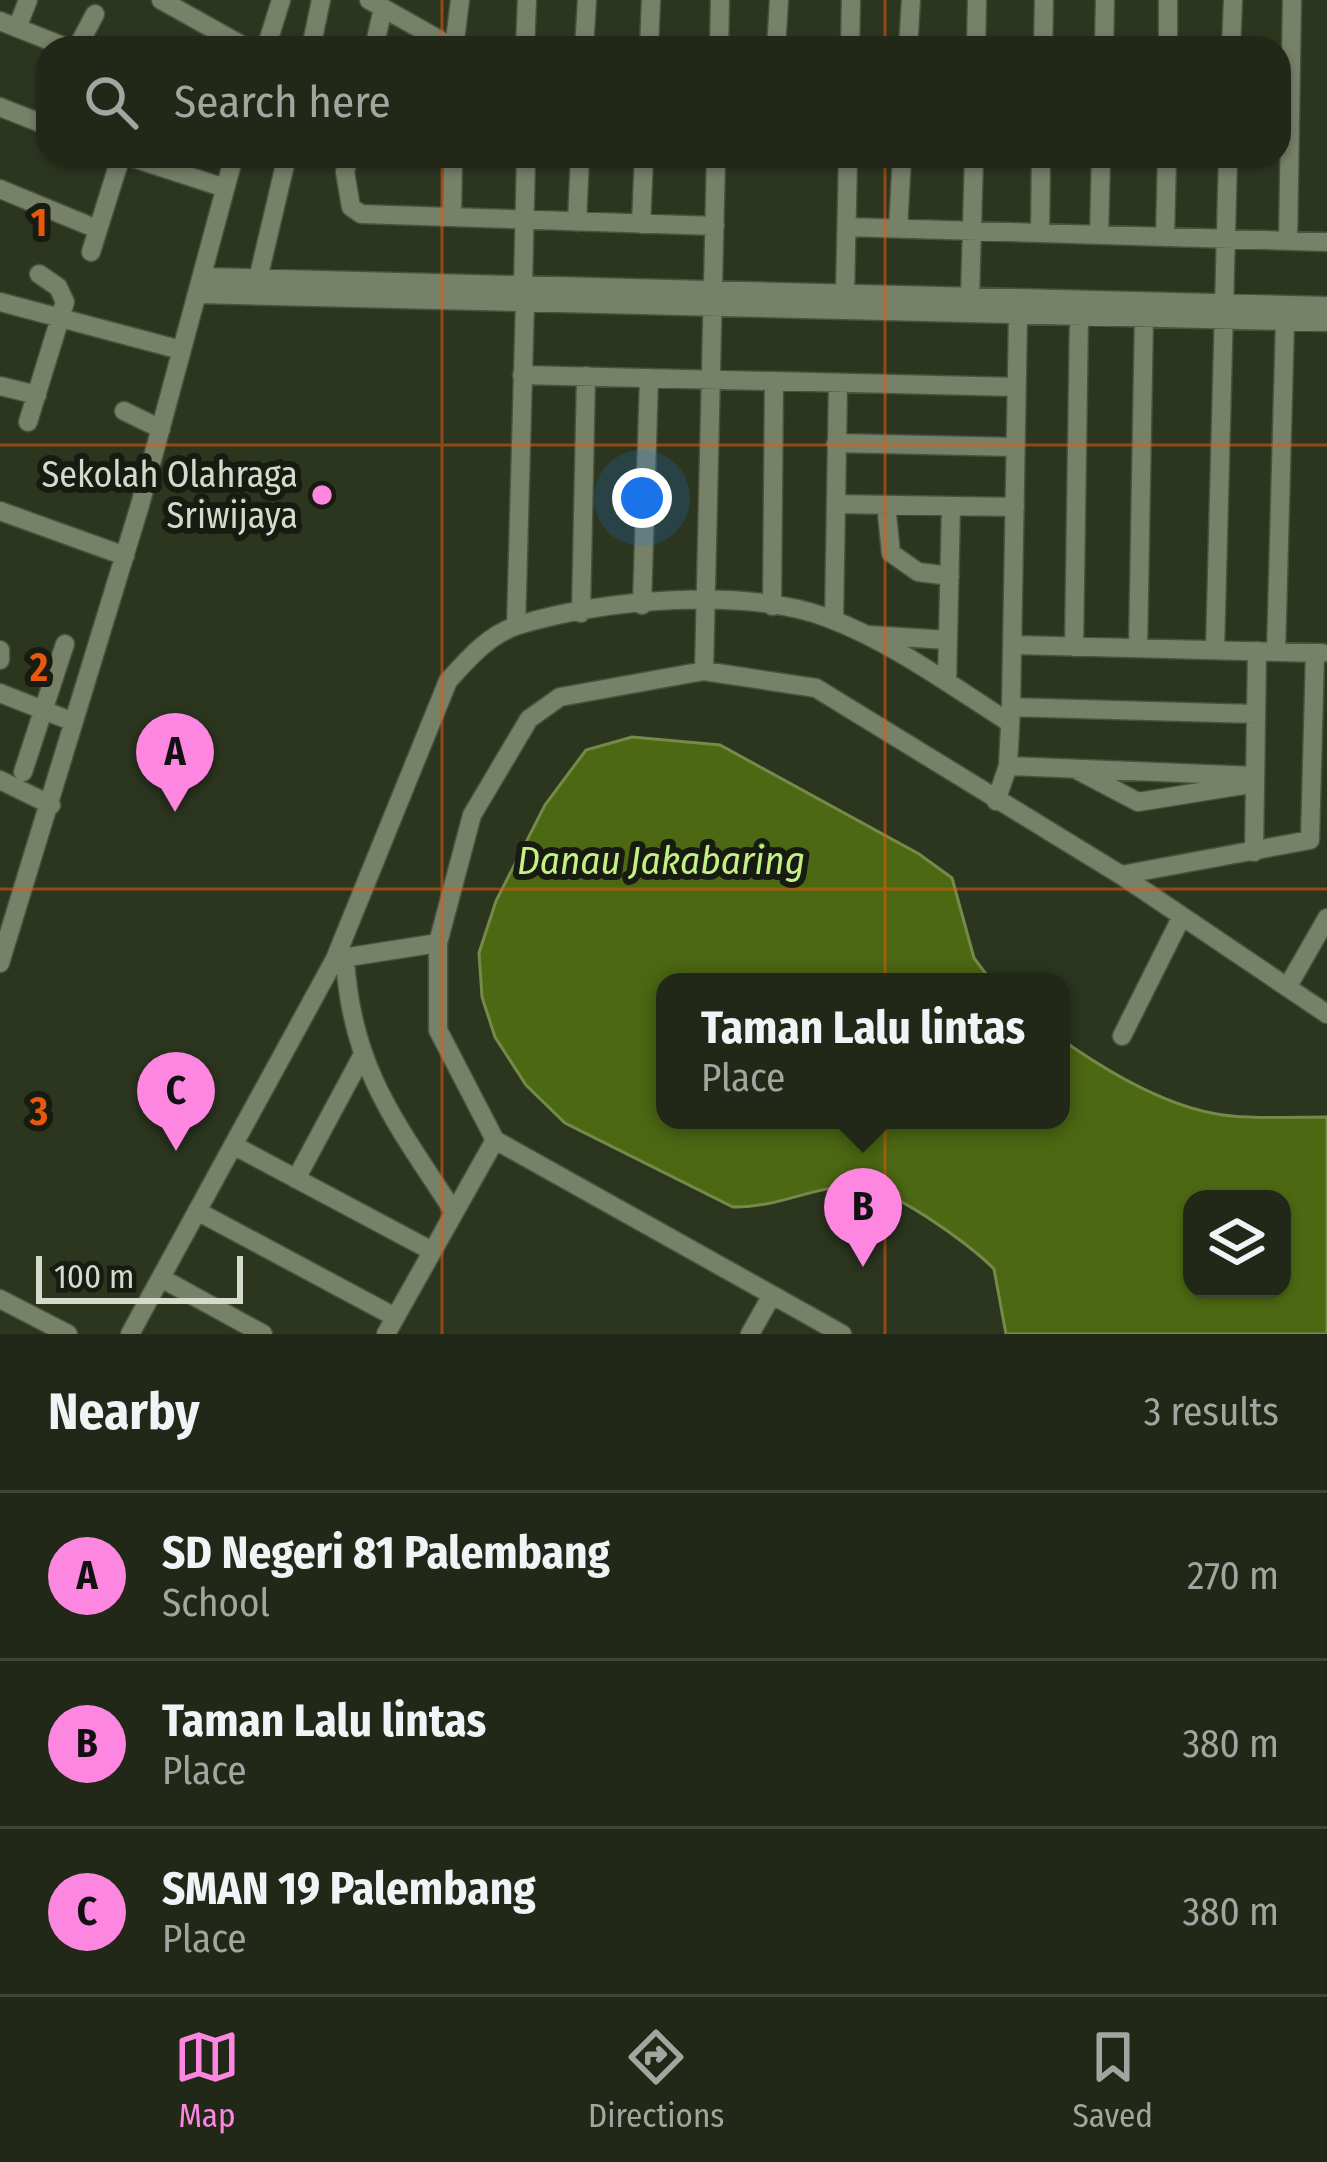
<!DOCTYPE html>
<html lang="en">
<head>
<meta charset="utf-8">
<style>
	:root { --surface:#212817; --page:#293020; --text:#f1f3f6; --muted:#a2a6a1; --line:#3e4436; --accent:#fd86e1 }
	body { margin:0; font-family:"Fira Sans Condensed",sans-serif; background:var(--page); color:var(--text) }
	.controls { position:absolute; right:36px; bottom:36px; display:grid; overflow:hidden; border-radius:24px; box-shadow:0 3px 9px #0004 }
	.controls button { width:108px; height:108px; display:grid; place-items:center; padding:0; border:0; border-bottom:3px solid var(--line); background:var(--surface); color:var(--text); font:60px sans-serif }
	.scale { position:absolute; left:36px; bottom:30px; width:207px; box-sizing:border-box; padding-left:12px; border:6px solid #d4dacc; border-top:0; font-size:33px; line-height:42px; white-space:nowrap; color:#d4dacc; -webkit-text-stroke:9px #171b11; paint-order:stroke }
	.you { position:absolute; left:642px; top:498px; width:42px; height:42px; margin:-30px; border:9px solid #fff; border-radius:50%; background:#1a73e8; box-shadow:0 0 0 18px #1a73e833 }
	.badge { display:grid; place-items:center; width:78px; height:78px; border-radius:50%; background:var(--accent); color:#111; font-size:39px; font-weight:700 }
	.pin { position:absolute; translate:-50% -99px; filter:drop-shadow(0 3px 6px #0008) }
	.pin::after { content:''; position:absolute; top:63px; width:42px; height:36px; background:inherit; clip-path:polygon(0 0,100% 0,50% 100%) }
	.popup { position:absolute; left:656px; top:973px; width:414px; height:156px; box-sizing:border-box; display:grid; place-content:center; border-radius:24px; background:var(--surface); filter:drop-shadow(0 3px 9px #0005); font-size:39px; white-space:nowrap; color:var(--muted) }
	.popup b { font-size:45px; color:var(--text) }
	.popup::after { content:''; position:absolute; left:50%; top:100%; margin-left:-24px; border:24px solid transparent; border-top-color:var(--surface) }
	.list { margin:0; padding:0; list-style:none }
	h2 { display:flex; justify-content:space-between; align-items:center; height:156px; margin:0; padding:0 48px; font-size:51px }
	h2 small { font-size:39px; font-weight:400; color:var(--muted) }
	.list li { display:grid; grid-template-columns:78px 1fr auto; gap:36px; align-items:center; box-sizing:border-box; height:168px; padding:0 48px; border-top:3px solid var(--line) }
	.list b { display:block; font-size:45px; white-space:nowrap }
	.list p { margin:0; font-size:39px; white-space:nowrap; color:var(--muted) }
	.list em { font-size:39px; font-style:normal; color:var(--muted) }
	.icon { flex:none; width:66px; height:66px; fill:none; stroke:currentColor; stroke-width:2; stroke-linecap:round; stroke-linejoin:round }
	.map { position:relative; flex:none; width:1327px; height:1334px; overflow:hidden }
	.search { position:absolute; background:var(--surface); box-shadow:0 3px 9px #0004; left:36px; right:36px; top:36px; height:132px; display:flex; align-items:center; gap:30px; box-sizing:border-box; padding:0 42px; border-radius:36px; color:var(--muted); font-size:45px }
	.sheet { height:660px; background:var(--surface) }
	nav { display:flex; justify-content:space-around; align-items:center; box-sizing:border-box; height:168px; border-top:3px solid var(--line); background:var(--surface); font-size:33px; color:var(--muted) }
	nav a { display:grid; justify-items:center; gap:6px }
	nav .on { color:var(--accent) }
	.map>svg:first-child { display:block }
</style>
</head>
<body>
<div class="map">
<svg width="1327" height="1334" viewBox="0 0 1327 1334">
	<rect width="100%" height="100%" fill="#2c361f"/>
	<path fill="#4c6813" stroke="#758a4a" stroke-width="3" fill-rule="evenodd" d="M632,737L720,745L919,854L952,878L974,958L992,982H665V1120H1061V1039C1109,1073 1172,1111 1232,1116C1263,1119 1296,1117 1327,1117V1334H1006L994,1269C970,1244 886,1183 852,1185C811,1188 775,1208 733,1207L565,1123L526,1085L495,1037L482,997L479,953L496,901L545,805L586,750ZM1192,1199H1282V1289H1192Z"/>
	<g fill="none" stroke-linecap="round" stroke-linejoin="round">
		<defs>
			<path id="minor" d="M161,0L247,48
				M369,0L454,48
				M0,21L68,48
				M17,28L28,0
				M77,48L95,14
				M266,48L281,0
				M311,48L321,0
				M374,48L383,8
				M454,48L460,0
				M525,48L527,0
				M584,48L587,0
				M649,48L651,0
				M719,48L720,0
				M776,48L779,0
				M850,48L851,0
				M908,48L911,0
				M976,48L977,0
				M1043,48L1044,0
				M1104,48L1105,0
				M1168,48V0
				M1231,48L1233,0
				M0,107L48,126
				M127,156L225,188
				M349,156L345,172L351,207L361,214L715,226
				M429,156L453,158
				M0,189L97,229
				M452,217L453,156
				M577,222L580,156
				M641,224L644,156
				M847,227L1327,242
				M898,229L902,156
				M1040,233L1041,156
				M1099,235L1101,156
				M1165,237L1167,156
				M1288,241L1292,0
				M91,252L121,156
				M203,277L1327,306
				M258,279L287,156
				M523,286L526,156
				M197,294L1327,322
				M845,294L848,156
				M970,297L974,156
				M0,302L181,350
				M522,375L1016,387
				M0,386L37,395
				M124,411L161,429
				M28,422L65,302L58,287L39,274
				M836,443L1015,447
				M836,504L1015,507
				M886,505L891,553L918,572L950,576
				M0,511L125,556
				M642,605L649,378
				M772,606L774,381
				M581,613L586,376
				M834,620L838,383
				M516,626L525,302
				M869,635L948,640
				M1014,645L1322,653
				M1074,647L1079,316
				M1138,648L1144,316
				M0,650V660
				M1215,650L1228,156
				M1276,652L1285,321
				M704,671L716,156
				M947,682L951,506
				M0,693L71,721
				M1011,707L1256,714
				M1008,766L1255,776
				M1077,770L1138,802L1250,784
				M23,772L65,644
				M0,780L51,805
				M996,801L1008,766L1011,707L1018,314
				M1254,852L1257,651
				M1121,875L1310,840L1315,653
				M345,958C351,1068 396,1123 454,1212
				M336,959L438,943
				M0,963L140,505L234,156
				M1288,986L1327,918
				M1122,1036L1182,916
				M233,1145L432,1251
				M296,1179L361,1058
				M197,1211L395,1317
				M161,1278L263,1334
				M0,1299L68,1334
				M130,1334L335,959L448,681C468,659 489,634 519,625C602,599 746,587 828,618C892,642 952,686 1010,723
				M386,1334L495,1140
				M750,1334L772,1295
				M842,1334L495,1140L438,1030V943L472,815L529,719L560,697L704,671L816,688L1121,875L1327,1014"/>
		</defs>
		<use href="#minor" stroke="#4a523e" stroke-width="21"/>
		<use href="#minor" stroke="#768168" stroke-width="18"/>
	</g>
	<path fill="none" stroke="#e8590c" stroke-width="3" stroke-opacity="0.55" d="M442,0V48M885,0V48M442,156V1334M885,156V1334M0,445H1327M0,889H1327"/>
	<circle fill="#fd86e1" stroke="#171b11" stroke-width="4.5" cx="322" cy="495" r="12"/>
	<g text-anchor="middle" stroke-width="12" stroke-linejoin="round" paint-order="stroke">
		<g font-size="36" fill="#d4dacc" stroke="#171b11" text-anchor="end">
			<text x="298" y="487">Sekolah Olahraga<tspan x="298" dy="41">Sriwijaya</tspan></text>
		</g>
		<g font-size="39" font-style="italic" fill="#c5f084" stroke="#171b11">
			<text x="661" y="874">Danau Jakabaring</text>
		</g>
	</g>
	<g font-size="39" text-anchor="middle" font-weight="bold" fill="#e8590c" stroke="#171b11" stroke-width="12" stroke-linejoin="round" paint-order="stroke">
		<text x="39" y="236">1</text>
		<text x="39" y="681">2</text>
		<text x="39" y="1125">3</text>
	</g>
</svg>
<div class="controls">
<button><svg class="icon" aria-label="layers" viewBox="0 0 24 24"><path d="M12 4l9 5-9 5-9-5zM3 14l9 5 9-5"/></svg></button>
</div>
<div class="scale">100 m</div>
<div class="you"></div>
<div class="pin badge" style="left:175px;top:812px">A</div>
<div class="pin badge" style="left:863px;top:1267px">B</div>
<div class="popup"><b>Taman Lalu lintas</b>Place</div>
<div class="pin badge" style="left:176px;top:1151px">C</div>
<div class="search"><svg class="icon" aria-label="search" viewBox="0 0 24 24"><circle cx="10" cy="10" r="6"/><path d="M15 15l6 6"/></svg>Search here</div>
</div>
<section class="sheet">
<h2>Nearby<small>3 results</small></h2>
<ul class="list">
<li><span class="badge">A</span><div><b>SD Negeri 81 Palembang</b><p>School</p></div><em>270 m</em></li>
<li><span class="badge">B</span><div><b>Taman Lalu lintas</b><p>Place</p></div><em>380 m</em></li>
<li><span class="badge">C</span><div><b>SMAN 19 Palembang</b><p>Place</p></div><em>380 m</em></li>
</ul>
</section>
<nav>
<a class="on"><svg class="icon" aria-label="map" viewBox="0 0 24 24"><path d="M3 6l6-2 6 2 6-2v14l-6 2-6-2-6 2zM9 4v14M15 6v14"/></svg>Map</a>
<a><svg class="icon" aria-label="directions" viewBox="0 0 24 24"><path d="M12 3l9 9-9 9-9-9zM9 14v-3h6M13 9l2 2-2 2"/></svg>Directions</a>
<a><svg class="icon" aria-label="saved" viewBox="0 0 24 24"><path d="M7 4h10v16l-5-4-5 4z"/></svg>Saved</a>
</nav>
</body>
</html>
